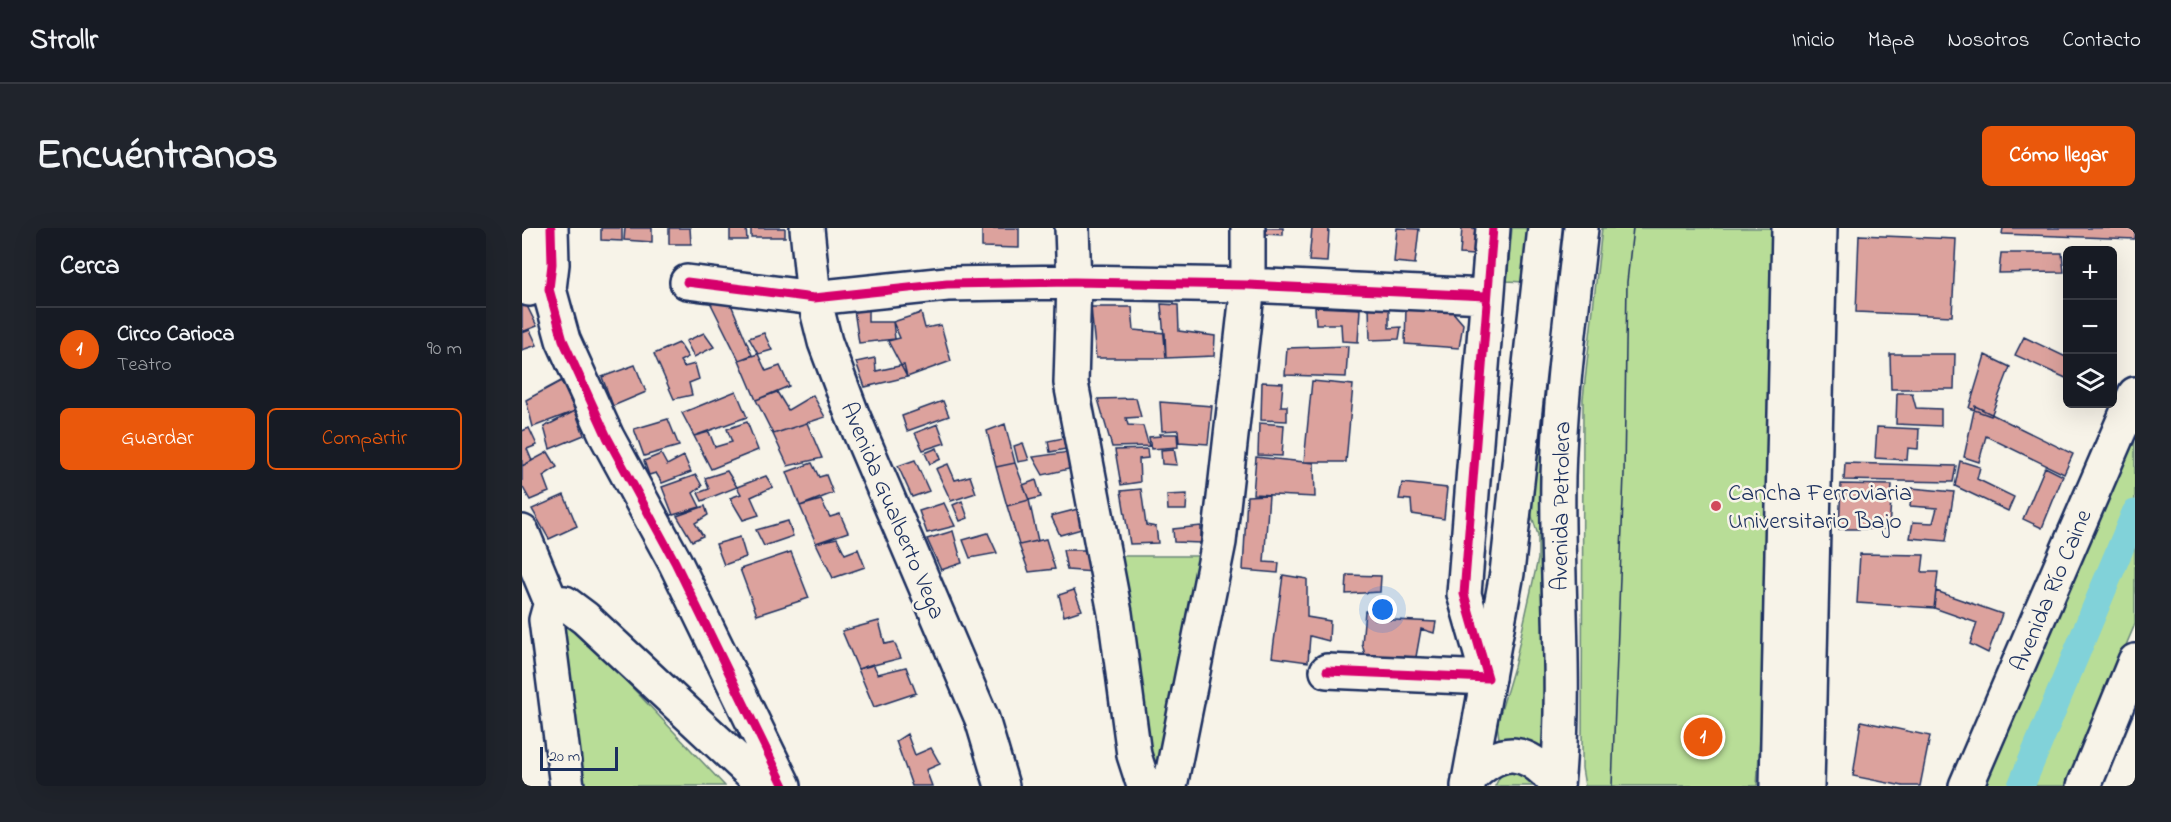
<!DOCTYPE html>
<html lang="es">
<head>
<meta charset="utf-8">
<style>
	:root { --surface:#171b24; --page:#20242c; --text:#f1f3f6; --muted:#9ea1a6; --line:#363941; --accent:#ea580c }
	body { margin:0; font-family:"Indie Flower",sans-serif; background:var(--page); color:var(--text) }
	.controls { position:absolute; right:18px; top:18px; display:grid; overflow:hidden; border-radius:9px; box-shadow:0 6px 24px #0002 }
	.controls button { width:54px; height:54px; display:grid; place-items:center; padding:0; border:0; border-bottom:2px solid var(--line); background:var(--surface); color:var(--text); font:30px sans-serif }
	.scale { position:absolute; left:18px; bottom:15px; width:78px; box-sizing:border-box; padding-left:6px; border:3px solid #1b2f5e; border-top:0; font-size:16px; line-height:21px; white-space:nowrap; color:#1b2f5e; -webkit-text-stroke:4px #f7f3e8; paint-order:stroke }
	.you { position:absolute; left:861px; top:382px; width:21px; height:21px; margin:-15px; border:4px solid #fff; border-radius:50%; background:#1a73e8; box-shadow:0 0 0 9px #1a73e833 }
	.badge { display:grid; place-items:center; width:39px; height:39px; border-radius:50%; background:var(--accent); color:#fff; font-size:20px; font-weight:700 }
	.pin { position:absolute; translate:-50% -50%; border:3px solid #fff; box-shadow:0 2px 6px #0006 }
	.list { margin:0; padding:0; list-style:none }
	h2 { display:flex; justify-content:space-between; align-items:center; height:78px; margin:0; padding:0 24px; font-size:26px }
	h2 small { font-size:20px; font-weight:400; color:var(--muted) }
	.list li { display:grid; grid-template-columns:39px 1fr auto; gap:18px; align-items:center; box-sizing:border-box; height:84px; padding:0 24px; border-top:2px solid var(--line) }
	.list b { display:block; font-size:22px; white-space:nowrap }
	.list p { margin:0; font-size:20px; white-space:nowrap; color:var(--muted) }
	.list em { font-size:20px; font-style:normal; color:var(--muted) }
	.actions { display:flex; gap:12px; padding:18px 24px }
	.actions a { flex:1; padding:14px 0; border:2px solid var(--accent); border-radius:9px; text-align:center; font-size:21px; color:var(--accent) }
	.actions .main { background:var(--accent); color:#fff }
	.icon { flex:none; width:33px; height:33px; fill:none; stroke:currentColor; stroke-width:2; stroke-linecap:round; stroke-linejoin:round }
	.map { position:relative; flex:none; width:1613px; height:558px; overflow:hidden; border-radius:9px }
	header { display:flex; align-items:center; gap:36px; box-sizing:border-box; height:84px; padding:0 30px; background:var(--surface); border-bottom:2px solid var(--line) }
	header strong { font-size:28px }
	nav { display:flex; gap:33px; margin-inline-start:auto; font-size:21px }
	.intro { display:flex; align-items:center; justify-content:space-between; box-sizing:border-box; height:144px; padding:0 36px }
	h1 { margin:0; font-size:42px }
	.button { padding:15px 27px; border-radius:9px; background:var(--accent); color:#fff; font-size:21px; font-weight:700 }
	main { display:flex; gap:36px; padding:0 36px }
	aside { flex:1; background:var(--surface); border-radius:9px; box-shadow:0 6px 24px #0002 }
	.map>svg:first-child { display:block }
</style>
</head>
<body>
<header>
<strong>Strollr</strong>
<nav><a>Inicio</a><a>Mapa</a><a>Nosotros</a><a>Contacto</a></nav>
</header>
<div class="intro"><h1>Encuéntranos</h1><a class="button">Cómo llegar</a></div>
<main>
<aside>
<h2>Cerca<small></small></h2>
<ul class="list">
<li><span class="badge">1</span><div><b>Circo Carioca</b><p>Teatro</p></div><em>90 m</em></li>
</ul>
<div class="actions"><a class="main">Guardar</a><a>Compartir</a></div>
</aside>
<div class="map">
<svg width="1613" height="558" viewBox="0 0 1613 558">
	<rect width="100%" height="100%" fill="#f7f3e8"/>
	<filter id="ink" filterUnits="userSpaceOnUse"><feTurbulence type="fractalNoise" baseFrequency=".0167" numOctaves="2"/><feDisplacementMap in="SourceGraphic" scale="12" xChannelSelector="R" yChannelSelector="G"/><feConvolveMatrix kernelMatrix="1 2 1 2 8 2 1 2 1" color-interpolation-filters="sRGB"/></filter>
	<g filter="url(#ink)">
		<path fill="#b8dd97" stroke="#6a867a" stroke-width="1.5" d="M990,0H1007L1001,54L985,53Z
			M1035,0H1042L1030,124L1024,521L1008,513L977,510L975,496L992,439L1016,331V307L1006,276Z
			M1080,0H1252L1242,451L1235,558H1063L1060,540L1061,171Z
			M1613,198V396L1544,558H1460Z
			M600,328H683L638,548L628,547Z
			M48,398L56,402L203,558H55L40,409L42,400Z
			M996,540L1011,558H973L981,543Z"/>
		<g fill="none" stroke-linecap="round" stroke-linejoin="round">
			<path stroke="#81d2d9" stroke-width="27" d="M1499,558L1613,285"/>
		</g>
		<path fill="#dca29d" stroke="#1b2f5e" stroke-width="1.5" d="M79,0H100V13L79,12Z
			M103,0H130V14L102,12Z
			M147,0H168L169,16H147Z
			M208,0H224L225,12H208Z
			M229,0H263V9H229Z
			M460,0H497V20L460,19Z
			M740,0H761V7L740,6Z
			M790,0H807L805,34L787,33Z
			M875,0L897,1L893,36L872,34Z
			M940,0H953L951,27L938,26Z
			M1481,0H1613V11L1480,6Z
			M1337,7L1434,11L1430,88L1334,84Z
			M1479,25H1540L1542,44L1477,45Z
			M206,69L230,127L217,132L189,76Z
			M0,74H3L15,98L0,104Z
			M639,76L656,77L657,103L693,108L692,128L644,130Z
			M346,77V94H371L373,111L337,115L332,82Z
			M569,79H610L612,102L643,105L644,130H574Z
			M793,79L838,81L836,114L820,113L819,96H794Z
			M847,79L867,81V100L879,99L877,111L848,112Z
			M884,79L929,82L941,96L937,120L883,116Z
			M399,85L403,100L419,97L429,133L385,149L366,113L378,110L371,94Z
			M8,102L15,117L0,122V105Z
			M182,105L192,119L172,129L164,113Z
			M242,105L250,122L236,126L227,110Z
			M1502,109L1546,130V151L1493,127Z
			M157,115L166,129L158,133L162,139L173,136L177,151L167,155L170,167L152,171L132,126Z
			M826,118L824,149L763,147L765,120Z
			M236,126L244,143L258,138L267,158L234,172L217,132Z
			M1368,126H1433L1432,161H1369Z
			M1463,127L1488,139L1469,188L1447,180Z
			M353,130L354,143L382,137L385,149L343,159L334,134Z
			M113,137L124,164L91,178L80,149Z
			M39,153L53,183L11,199L4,172Z
			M790,153L831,157L824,234H782Z
			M740,154L761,155L759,178H765V193L739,192Z
			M214,163L225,189L172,208L160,185Z
			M255,164L266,182L291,167L303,189L251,206L234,172Z
			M1375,165H1390L1394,180L1419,181V198L1374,196Z
			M614,170L619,189L604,190L606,197L621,198L627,218L590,219L576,171Z
			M421,173L427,188L385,203L380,188Z
			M638,174L690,178L686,216L657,214L656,202L640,203Z
			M1453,178L1551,226L1542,246L1464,208L1457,234L1442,229Z
			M53,183L62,207L28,221L22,199Z
			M146,191L157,218L122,228L112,201Z
			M225,194L236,222L189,241L172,208L187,204L193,219L210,214L205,201Z
			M285,195L300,230L266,238L251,206Z
			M737,195L762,197L760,228L736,227Z
			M416,196L423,215L401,222L393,205Z
			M483,196L493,235L474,239L465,203Z
			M1355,199L1397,201L1396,221L1386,220L1385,232L1353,230Z
			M7,200L15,217L5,221L10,233L0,238V203Z
			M638,206H655L656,219L629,221L627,209L639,208Z
			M541,210L544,221L528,224L526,213Z
			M501,215L507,232L496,234L492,218Z
			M415,220L419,231L408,236L403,225Z
			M625,221L626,230L617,231L618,254L599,257L593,222Z
			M652,221L655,237L640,236L639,222Z
			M26,224L35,239L21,248L27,264L8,272L0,258V238Z
			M547,224L551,240L521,247L511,229Z
			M139,226L145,237L162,228L169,244L140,255L134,245L127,247L122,233Z
			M734,229L792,235L793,269L731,266Z
			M393,232L407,263L390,269L376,238Z
			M1438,233L1458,239L1455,251L1492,269L1486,283L1433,258Z
			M290,235L297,249L304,247L311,265L278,278L265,244Z
			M493,235L507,272L485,278L474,239Z
			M1323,235L1434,238L1431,254L1322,252Z
			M426,236L433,252L448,248L454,265L429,273L414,241Z
			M1523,239L1541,248L1520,300L1501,291Z
			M205,243L215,259L180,273L176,265L187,261L183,250Z
			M174,247L180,258L171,265L178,279L151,287L140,259Z
			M244,248L251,259L229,269L237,287L221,292L208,270L219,266L215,259Z
			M514,252L519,269L507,272L501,257Z
			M880,255L925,260L922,291L890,286L889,272L877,271Z
			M1319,256L1370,257L1367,301H1317Z
			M1390,260L1432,264L1424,313L1388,310L1391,294L1411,295L1415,280L1388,278Z
			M619,261L624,297L634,299L636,315L608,316L599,263Z
			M665,266L664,282H646L645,267Z
			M42,267L55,298L27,311L10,281Z
			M747,267L742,334L757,335L756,345L721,342L725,268Z
			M299,272L308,289L318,286L326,304L294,315L278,278Z
			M507,272L516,313L497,317L485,278Z
			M440,273L446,290L438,293L431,277Z
			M422,275L433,298L405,305L397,283Z
			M183,278L186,287L173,295L181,308L170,313L155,288Z
			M556,281L563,300L538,307L529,288Z
			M266,293L271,308L242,318L234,302Z
			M679,298V315L652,314L651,301Z
			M431,303L440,335L419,342L405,311Z
			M466,305L475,325L448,330L441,312Z
			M218,309L224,329L202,337L194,316Z
			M315,310L323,326L336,321L343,339L311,350L294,315Z
			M524,311L533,341L507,344L497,317Z
			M541,322H566L572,344L545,342Z
			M269,324L287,370L235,387L218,341Z
			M1338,326L1402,327L1400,344H1416L1412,380L1335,375Z
			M761,347L785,351V389L808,393L807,413L788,408L786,434L750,429Z
			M825,347L859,348L858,364L824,366Z
			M552,362L560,382L542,388L537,367Z
			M1414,363L1480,386L1466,425L1448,416L1455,395L1412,380Z
			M843,383H852L853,391L914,394L912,405L899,401L894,429L843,427L840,416Z
			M357,393L363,416L372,414L379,430L336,441L320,403Z
			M351,436L356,446L384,439L394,465L352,479L336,441Z
			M1339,493L1408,508L1398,558H1381L1331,548Z
			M385,506L393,527L409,520L418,536L404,542L410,558H390L374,513Z"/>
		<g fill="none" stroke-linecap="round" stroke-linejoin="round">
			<defs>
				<path id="minor" d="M1,0L7,61
					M29,0L30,36L27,61L41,112L85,209L153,334L262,558
					M285,0L292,70L303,114L330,186L460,491L480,558
					M550,0L552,54L549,155L593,385L612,527L622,558
					M165,54L292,70L425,56L552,54L726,57L964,68
					M0,304L29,374
					M805,443L966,450L942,366L971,0
					M45,558L24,392L29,374L43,375L63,390L243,558
					M648,558L697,314L726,57V0
					M1444,558L1613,166
					M1562,558L1613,433"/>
				<path id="major" d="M1255,558L1267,0
					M1285,558L1298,0"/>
				<path id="highway" d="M947,551C981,516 1005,521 1035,556
					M946,558L985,345L1023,0
					M1035,558C1045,456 1034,352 1036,249C1038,166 1050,83 1059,0"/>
			</defs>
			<use href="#minor" stroke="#1b2f5e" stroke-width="38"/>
			<use href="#major" stroke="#1b2f5e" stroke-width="38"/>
			<use href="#highway" stroke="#1b2f5e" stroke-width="38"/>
			<use href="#minor" stroke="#f7f3e8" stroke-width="33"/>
			<use href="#major" stroke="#f7f3e8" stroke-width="33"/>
			<use href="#highway" stroke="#f7f3e8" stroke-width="33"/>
			<path stroke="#1b2f5e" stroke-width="1.5" d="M1090,558L1102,246L1105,54L1111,0"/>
			<defs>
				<path id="cycleway" d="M29,0L30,36L27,61L41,112L85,209L153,334L262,558
					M165,54L292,70L425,56L552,54L726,57L964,68
					M805,443L966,450L942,366L971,0"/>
			</defs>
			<use href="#cycleway" stroke="#f7f3e8" stroke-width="13"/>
			<use href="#cycleway" stroke="#d6006c" stroke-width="9"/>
		</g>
	</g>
	<circle fill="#d1495b" stroke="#f7f3e8" stroke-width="2" cx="1194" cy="278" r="6"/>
	<g text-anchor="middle" stroke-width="5" stroke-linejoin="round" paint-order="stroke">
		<g font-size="24" fill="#1b2f5e" stroke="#f7f3e8" text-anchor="start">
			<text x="1206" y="272">Cancha Ferroviaria<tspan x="1206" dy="28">Universitario Bajo</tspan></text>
		</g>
		<g font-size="24" fill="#1b2f5e" stroke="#f7f3e8">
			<text transform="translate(1038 278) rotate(-89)" y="8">Avenida Petrolera</text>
			<text transform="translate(372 282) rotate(67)" y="8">Avenida Gualberto Vega</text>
			<text transform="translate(1528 362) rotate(-67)" y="8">Avenida Río Caine</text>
		</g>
	</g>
</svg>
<div class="controls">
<button>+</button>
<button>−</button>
<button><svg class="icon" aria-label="layers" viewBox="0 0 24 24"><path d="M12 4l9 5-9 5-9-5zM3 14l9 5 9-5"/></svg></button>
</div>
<div class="scale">20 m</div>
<div class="you"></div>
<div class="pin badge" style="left:1181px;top:509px">1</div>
</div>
</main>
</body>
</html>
